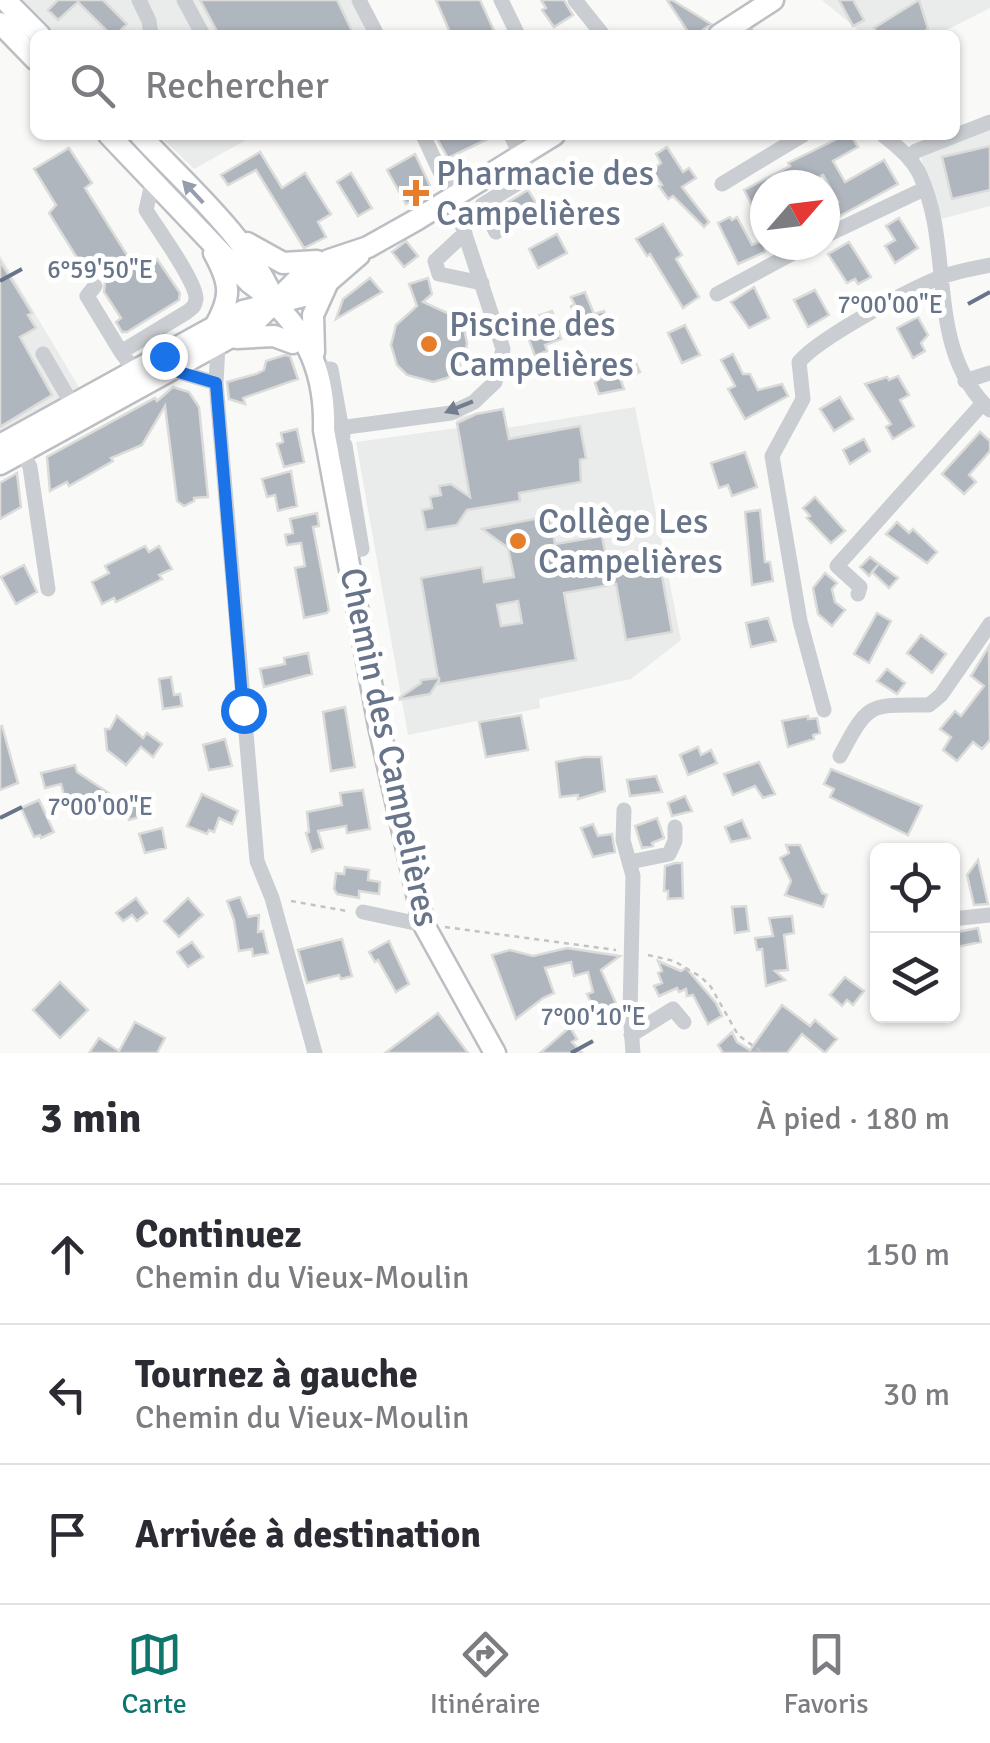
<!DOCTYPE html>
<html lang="fr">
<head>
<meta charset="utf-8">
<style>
	:root { --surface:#fff; --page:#f7f7f7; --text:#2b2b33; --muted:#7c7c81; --line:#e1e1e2; --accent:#0f766e }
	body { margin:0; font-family:Signika,sans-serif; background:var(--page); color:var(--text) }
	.controls { position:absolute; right:30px; bottom:30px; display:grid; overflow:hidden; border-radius:15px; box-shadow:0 2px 8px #0004 }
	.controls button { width:90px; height:90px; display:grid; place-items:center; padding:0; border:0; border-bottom:2px solid var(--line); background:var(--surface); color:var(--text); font:50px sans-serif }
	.compass { position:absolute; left:750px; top:170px; width:90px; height:90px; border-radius:50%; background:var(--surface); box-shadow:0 2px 8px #0004; rotate:62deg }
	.stop { position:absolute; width:30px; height:30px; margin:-22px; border:8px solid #1a73e8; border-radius:50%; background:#fff }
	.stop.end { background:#1a73e8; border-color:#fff; box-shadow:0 2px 10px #0008 }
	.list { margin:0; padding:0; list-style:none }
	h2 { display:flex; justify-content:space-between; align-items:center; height:130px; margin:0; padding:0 40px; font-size:42px }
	h2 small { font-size:32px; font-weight:400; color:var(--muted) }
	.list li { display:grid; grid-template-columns:65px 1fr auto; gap:30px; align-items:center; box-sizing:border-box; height:140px; padding:0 40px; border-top:2px solid var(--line) }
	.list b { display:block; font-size:38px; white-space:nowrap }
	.list p { margin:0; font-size:32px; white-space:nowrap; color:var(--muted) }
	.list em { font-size:32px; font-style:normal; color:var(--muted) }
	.icon { flex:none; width:55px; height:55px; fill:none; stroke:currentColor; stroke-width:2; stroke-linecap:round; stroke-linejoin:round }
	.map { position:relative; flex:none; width:990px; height:1053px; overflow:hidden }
	.search { position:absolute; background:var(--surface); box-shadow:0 2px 8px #0004; left:30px; right:30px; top:30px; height:110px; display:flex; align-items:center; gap:25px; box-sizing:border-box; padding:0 35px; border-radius:15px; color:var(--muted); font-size:38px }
	.sheet { height:550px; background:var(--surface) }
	nav { display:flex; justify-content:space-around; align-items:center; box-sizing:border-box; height:140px; border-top:2px solid var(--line); background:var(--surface); font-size:28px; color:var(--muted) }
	nav a { display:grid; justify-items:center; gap:5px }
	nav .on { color:var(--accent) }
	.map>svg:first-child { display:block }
</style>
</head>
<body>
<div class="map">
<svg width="990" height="1053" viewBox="0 0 990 1053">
	<rect width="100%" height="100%" fill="#f9faf7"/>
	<path fill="#eaebeb" d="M23,0H351L371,35H58Z
		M822,0H990V8L937,35H864Z
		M990,129V206L941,219L920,155Z
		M159,135H255L194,169Z
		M0,255L83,394L0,438Z
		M635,407L681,640L631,679L539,699L540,708L408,735L356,442L457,428L456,417L503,409L507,428Z"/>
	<path fill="#b0b6be" stroke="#dbdcda" stroke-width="2.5" fill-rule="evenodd" d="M58,0H103L127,24L116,35H111L78,2L58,20L48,10Z
		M200,0H337L354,35H219Z
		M436,0H480L496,35H451Z
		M541,0H564L573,15L554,27L542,10L546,8Z
		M667,0H672L711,24L696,35H690Z
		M839,0H853L864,20L853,26Z
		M919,0L928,29L919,35H878L874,28Z
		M435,135H496L448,158Z
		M835,135H851L858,147L833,161L845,182L884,160L898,184L840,216L834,204L838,202L823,175L804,185H765V198L752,205L744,190L790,166L788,163L837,139Z
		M990,146V190L952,199L942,157Z
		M667,147L683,172L689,168L696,178L682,187L709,222L704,227L673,196L668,199L659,186L662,185L652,170L661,163L656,154Z
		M69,148L92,183L85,188L137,271L157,259L180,293L179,300L127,332H122L116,322L121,318L104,292L105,281L98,275L89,277L49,213L56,205L34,169Z
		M260,152L282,188L305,173L331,214L318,222L326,237L304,248L256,170L228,185L221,175Z
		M415,154L432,190L406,204L387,170Z
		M351,173L372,208L358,216L337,182Z
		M528,190L538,206L506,226L497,209Z
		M730,217L732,220L737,217L752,245L765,240V252L738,264L718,223Z
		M899,218L918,248L895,263L885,246L895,240L886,226Z
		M663,224L682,255L676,259L699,297L683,308L650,254L647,256L636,239Z
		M557,234L567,253L538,268L529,249Z
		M406,241L418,256L404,267L392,252Z
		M849,242L871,277L858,284L855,279L847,283L828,254Z
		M0,261L32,313L28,315L36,328L20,337L52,395L0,427Z
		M370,278L382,292L336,319L343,299Z
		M428,278L432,294L423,302L456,317L464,329L467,343L465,357L458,369L447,378L433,382L407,375L397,365L391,345L396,325L417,306L409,284Z
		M754,287L769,318L749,328L731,302Z
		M815,290L829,315L808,327L794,300Z
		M585,292L594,314L604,311L609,325L586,334L583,327L580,328L571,306L575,305L571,297Z
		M552,311L561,339L545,345L547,351L535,356L522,321Z
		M918,317L928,335L921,343L925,351L913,358L897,328Z
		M685,325L700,355L682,363L668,333Z
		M733,354L743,374H750L758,390L782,384L788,396L745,419L728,389L735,386L721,360Z
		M285,355L290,356L298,379L243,398L245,404L229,399L227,382L256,374L264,370L266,361Z
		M633,357L640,372L621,381L624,389L599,394L595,383L600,378L594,362L606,358L610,369Z
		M898,376L909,395L900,400L914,426L893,439L886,427L891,424L865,384L887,377L889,380Z
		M173,387L189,392L199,407L208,497L194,498V501L184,506L177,501L165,406L142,445L111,458L113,461L69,486L67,482L50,491L47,457L155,398L157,401Z
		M840,397L853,419L834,431L820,409Z
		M503,409L509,439L580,426L586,458L580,460L581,482L519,493L520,501L467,510L457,525L426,530L422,510L432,508L430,497L441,495L439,486L451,484L470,497L457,423L476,414Z
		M297,429L304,462L284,467L277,444L283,442L281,433Z
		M980,432L990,441V451L969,475L976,482L964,494L942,474Z
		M864,439L870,451L850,464L843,450Z
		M745,452L757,487L732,496L728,485L719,488L711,463Z
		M291,471L297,506L278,511L275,495L267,497L262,479Z
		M17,473L21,507L0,519V483Z
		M815,497L845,531L831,543L807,518L810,516L803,508Z
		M760,510L765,562H770L773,581L752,585L745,512Z
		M317,513L319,526L313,527L329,610L327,613L304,618L295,568L305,566L301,543L287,545L285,535L293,533L290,519Z
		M550,516L555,544L602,536L606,557L657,548L672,632L626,640L616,584L564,593L576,660L439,684V680L430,694L396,700L421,683V680L438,678L421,578L482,567L484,582L514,577L508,548L482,529ZM518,601L522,623L501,626L497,605Z
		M897,522L909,533L913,529L937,552L927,563L886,534Z
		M145,546L149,552L159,546L172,569L159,575L162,579L116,602L114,598L102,604L92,582L109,573L105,566Z
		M870,557L898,578L889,588L872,572L878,565L869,576L860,567Z
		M24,565L37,592L16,604L1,577Z
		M825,573L837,583L832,589L835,602L845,610L832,626L818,614L813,588Z
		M877,613L891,621L869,663L854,654Z
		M768,618L776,641L751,647L746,623Z
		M921,635L946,654L932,673L907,653Z
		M989,646L990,740L982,749L973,742L957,761L943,750L951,737L940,729L955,711L961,716L984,686L971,676Z
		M308,653L312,674L264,687L260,669L285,664L284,658Z
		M887,669L905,683L897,694L877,681Z
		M171,677L174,695L180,694L182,706L163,709L159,679Z
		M345,707L355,767L331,771L323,712Z
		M521,715L528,750L486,757L479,722Z
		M117,716L143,738L147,733L162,744L153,757L141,747L126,765L107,750L105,729H110Z
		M808,716V719L817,718L820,733L813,735L814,739L788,747L782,721Z
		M2,726L18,783L0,790V727Z
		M225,739L232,766L209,770L203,745Z
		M698,747L701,755L711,750L717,763L688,775L680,755Z
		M584,757H601L605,791L578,799V795L560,797L556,762Z
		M759,762L775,794L763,798L755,786L733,795L724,774Z
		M75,765L77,772L124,803L133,797L146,806L140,808L143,816L129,820L124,804L69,813L61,784L45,788L41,773Z
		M831,769L922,806L908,835L830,797L834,789L824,784Z
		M656,776L662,792L630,796L627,780Z
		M363,790L370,829L347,833L346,826L318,831L323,848L312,852L306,833L309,832L307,812L342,805L340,793Z
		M202,794L238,811L232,824L219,818L214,832L209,830L207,834L187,826Z
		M685,796L692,811L672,816L668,803Z
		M39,800L54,832L41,838L40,835L34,837L21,808Z
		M657,818L664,838L652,843L653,846L642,848L635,826Z
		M742,820L750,838L731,842L725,827Z
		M593,824L598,836L612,834L615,852L593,857L581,828Z
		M162,828L166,848L145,853L139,834Z
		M786,845H800L822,893L827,895L823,907L785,895L791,881L780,858L789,853Z
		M978,860L988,904L974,905L967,875Z
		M675,863H682L683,898L668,899V891H664L665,866Z
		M345,867L369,870L368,880L380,882L379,894L359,891V898L337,894L334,889L336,873L344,874Z
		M240,897L248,917L259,915L258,932L263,931L268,953L253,956L252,949L239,951L234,920L227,901Z
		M136,898L147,913L137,921L132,915L123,921L116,913Z
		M188,898L203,915L179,937L164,921Z
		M746,906L749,931L735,933L732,907Z
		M792,916L794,933L784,935L788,970L775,971L785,980L766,986L762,949L757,950L755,938L773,936L769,918Z
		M978,928L981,942L952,948V933Z
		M342,939L352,976L341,979L339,975L307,983L298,950Z
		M389,941L409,984L396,992L378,960L375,962L369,952Z
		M192,942L203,957L188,967L177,952Z
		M567,948L620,956L601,970L619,1010V1020L602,1027L587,994L593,992L588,972L574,976L571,962L545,968L554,993L543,998L516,1019L492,955L510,950L533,956Z
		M658,961L681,971L686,968L716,1003L722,1016L708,1024L693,995L687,996L686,989L679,992L677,988L659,996L654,986L662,983L658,973L662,971Z
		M845,977L864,991L853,1005L847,1000L842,1006L830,995Z
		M60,982L88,1010L60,1038L33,1010Z
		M782,1005L810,1026L815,1020L837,1039L825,1053L802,1034L787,1053H723L718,1045L732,1032L737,1042L750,1050Z
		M438,1013L468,1053H385Z
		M135,1022L165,1038L157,1053H89L99,1038L119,1051Z
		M570,1027L577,1039L572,1042L582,1053H540Z"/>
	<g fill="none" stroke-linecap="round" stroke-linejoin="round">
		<defs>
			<path id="major" d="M5,0L40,35
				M0,23L35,59
				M719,35L773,0
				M109,135L250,283C302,321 326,366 324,430L379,726L424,925L495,1053
				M140,135C187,186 247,236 274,300
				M247,243L283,263L317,261
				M214,253C231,284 232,297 214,328
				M237,338L274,336L293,343
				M314,352L313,315L327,284
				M0,445L243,311L304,296L329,281L359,255
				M0,464L251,326L300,277L329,260L368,247L416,220L554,135"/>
		</defs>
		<use href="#major" stroke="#bbbec3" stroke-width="25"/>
		<path stroke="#c1c3c6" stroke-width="2.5" stroke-dasharray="5 5" stroke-linecap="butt" d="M291,901L347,911
			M445,927L616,950
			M648,955L674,961L701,977L711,987L738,1035L763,1053"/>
		<path stroke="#cacdd1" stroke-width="15" d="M139,0L149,21L151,35
			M184,0L203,35
			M359,0L377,35
			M501,0L518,35
			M575,0L603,35
			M736,25L748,35
			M423,135L443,178L458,195
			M883,135C897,146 913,159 920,175C955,251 924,347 990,410
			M909,159L916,151L990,122
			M722,184L803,135
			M496,232L482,205L530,176L511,135
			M465,233L435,261L439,274L482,283
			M825,236L924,189
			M95,286L87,296L121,352
			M717,294L808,245
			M218,345L216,383L257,861L272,898L315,1053
			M43,354L76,411
			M170,366L172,370L216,383
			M316,369H331L343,436
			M135,371L121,352L187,312C192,308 195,307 196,299C197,282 156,227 146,210L153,179
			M965,381L990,373
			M324,430L451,413L474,402L495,382L503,349L453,198
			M18,443L30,467L48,589
			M327,446L345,445L362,549L347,551
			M858,594L860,587L837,566L983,403
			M824,710L800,621L772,456L803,399L799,362C818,339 905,292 936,279C952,272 972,269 990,265
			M840,756C869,701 869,705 929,705L941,695L990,624
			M624,810L623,840L633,876L630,1012L633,1053
			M630,862L669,854L675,841V827
			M363,912L424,925
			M952,919L990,915
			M631,1035L673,1009L684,1022"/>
		<use href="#major" stroke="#fff" stroke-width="20"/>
	</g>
	<defs><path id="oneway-solid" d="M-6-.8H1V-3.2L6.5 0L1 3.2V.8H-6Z" transform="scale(2.5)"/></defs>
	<use fill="#959eac" href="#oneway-solid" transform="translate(193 192) rotate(-133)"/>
	<use fill="#727d90" href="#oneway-solid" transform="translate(459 407) rotate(158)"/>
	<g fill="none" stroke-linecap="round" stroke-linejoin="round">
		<path stroke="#1a73e8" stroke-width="12" d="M164,356L172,370L216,383L243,710"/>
	</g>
	<path fill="none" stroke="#687489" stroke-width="4" d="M0,281L22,269M968,304L990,292M0,818L22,807M571,1053L593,1041"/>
	<g fill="#e67d2b" stroke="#fff" stroke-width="4">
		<path d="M411 178h10v10h10v10h-10v10h-10v-10h-10v-10h10z"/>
		<circle cx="429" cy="344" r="10"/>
		<circle cx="518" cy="541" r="10"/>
	</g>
	<g text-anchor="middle" stroke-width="10" stroke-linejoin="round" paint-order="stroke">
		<g font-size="35" fill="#687489" stroke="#fff" text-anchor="start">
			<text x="436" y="185">Pharmacie des<tspan x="436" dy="40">Campelières</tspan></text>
			<text x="449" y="336">Piscine des<tspan x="449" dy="40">Campelières</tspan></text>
			<text x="538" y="533">Collège Les<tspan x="538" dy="40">Campelières</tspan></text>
		</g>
		<g font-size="35" fill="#687489" stroke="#fff">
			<text transform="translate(390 747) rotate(78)" y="12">Chemin des Campelières</text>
		</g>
	</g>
	<g font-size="25" text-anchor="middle" fill="#687489" stroke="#fff" stroke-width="10" stroke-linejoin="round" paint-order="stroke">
		<text x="100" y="278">6°59'50"E</text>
		<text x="890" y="313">7°00'00"E</text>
		<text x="100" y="815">7°00'00"E</text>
		<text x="593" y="1025">7°00'10"E</text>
	</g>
</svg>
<div class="controls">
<button><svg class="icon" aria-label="locate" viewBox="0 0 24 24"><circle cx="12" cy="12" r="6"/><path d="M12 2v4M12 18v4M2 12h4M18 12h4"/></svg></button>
<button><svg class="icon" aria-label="layers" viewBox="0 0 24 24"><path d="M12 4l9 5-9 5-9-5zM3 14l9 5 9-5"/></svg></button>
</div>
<svg class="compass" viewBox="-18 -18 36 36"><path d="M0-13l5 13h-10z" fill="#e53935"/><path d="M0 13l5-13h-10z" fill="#7c7c81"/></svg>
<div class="stop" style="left:243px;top:710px"></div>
<div class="stop end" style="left:164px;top:356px"></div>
<div class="search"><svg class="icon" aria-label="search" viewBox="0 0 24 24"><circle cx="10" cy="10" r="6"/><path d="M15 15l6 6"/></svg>Rechercher</div>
</div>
<section class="sheet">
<h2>3 min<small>À pied · 180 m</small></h2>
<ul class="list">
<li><svg class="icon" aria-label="ahead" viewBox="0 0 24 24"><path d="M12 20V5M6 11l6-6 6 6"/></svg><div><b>Continuez</b><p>Chemin du Vieux-Moulin</p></div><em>150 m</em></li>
<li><svg class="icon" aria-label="left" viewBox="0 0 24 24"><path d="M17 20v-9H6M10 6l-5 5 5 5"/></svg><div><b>Tournez à gauche</b><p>Chemin du Vieux-Moulin</p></div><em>30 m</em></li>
<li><svg class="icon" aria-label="arrive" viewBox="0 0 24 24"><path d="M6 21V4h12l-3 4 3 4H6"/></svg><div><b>Arrivée à destination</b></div></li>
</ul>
</section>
<nav>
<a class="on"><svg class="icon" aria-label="map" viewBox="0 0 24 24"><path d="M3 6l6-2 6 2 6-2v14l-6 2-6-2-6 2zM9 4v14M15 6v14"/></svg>Carte</a>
<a><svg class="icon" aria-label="directions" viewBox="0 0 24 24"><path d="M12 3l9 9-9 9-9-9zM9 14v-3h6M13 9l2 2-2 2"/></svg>Itinéraire</a>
<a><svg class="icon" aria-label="saved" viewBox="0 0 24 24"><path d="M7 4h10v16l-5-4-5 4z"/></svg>Favoris</a>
</nav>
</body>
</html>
